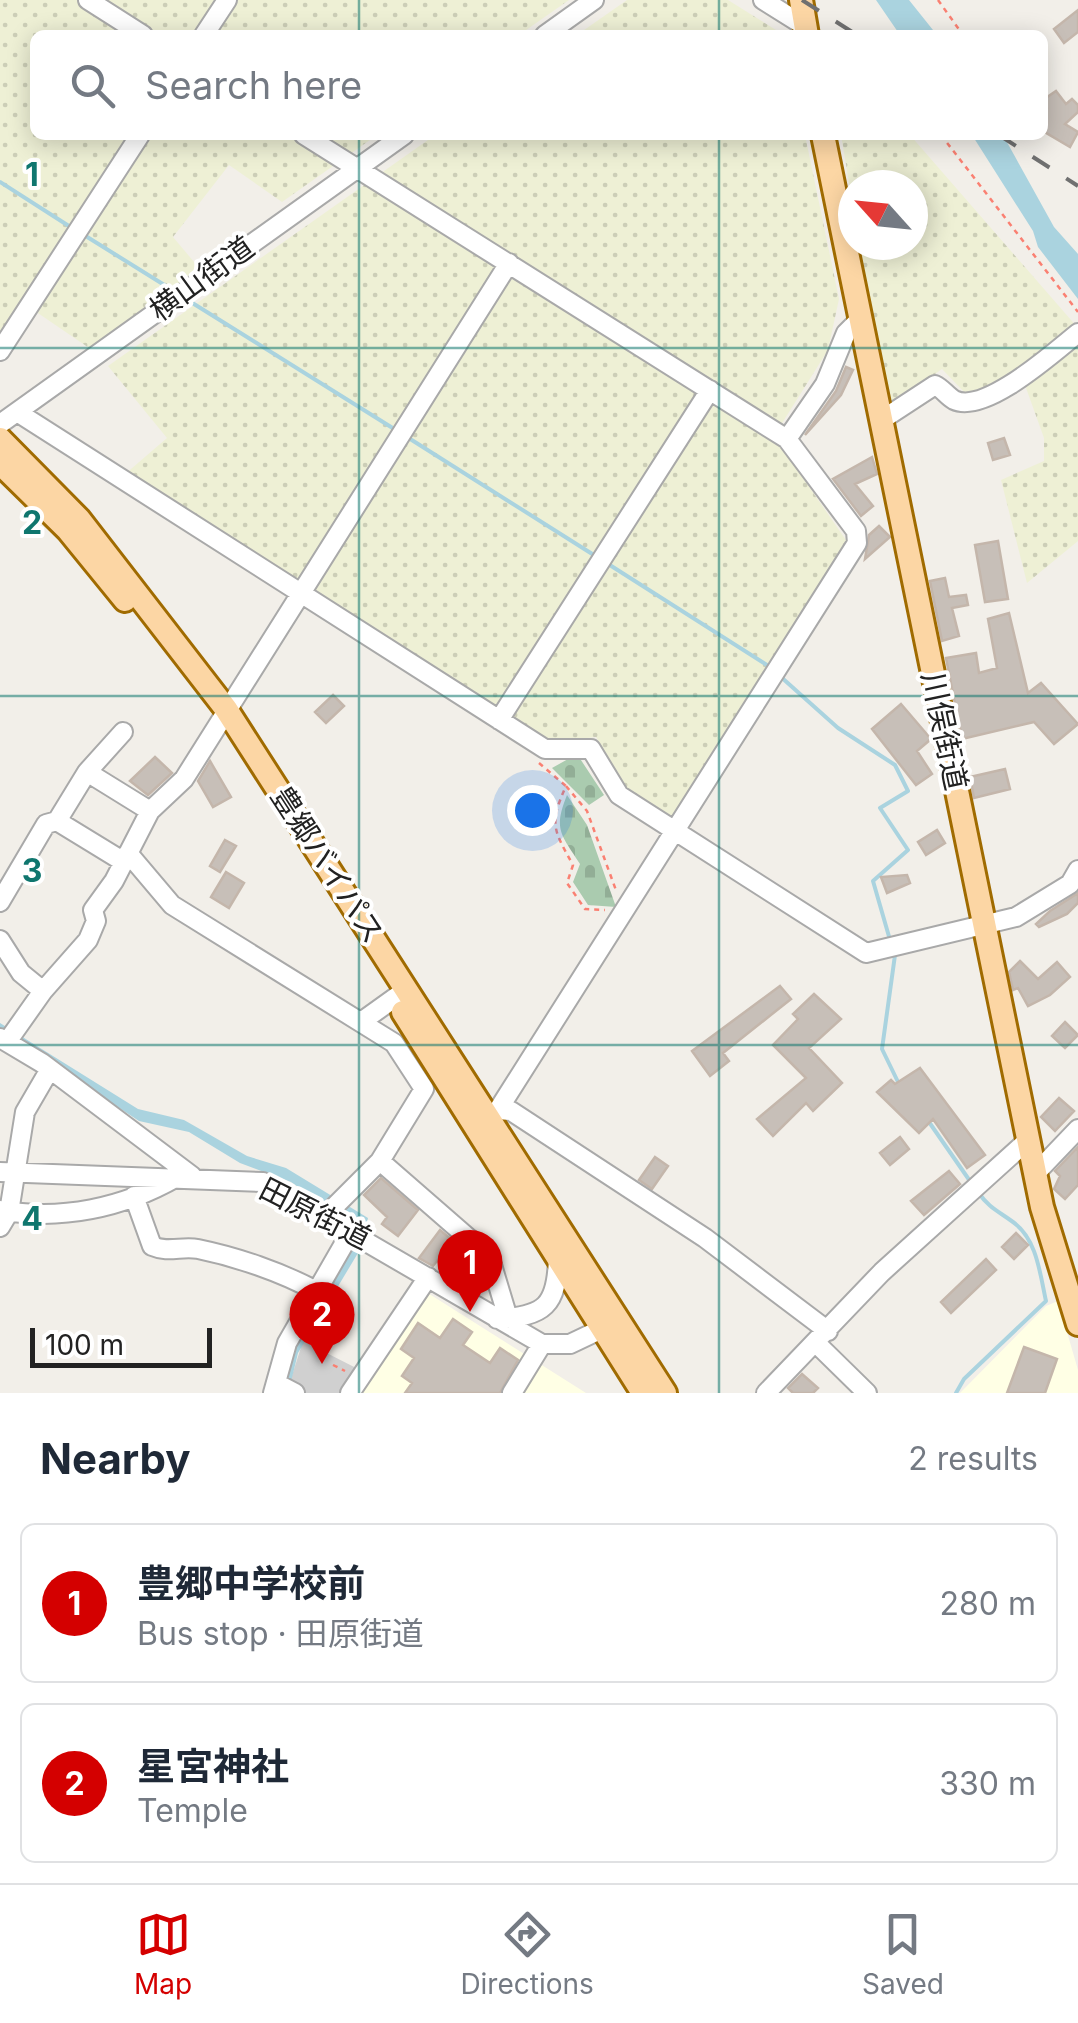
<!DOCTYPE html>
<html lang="en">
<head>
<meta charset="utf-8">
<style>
	:root { --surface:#fff; --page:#f6f6f7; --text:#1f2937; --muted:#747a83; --line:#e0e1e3; --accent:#d40000 }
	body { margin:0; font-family:Inter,"Noto Sans JP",sans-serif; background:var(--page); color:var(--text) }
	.compass { position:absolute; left:838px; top:170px; width:90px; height:90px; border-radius:50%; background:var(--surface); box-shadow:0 5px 25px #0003; rotate:297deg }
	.scale { position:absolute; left:30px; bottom:25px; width:182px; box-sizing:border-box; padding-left:10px; border:5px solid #222; border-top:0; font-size:28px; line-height:35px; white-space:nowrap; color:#222; -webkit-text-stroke:8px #fff; paint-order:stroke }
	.you { position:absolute; left:532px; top:810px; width:35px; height:35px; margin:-25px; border:8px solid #fff; border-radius:50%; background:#1a73e8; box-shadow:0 0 0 15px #1a73e833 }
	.badge { display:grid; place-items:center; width:65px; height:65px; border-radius:50%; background:var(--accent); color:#fff; font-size:32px; font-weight:700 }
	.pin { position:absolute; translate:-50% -82px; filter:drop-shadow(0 2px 5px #0008) }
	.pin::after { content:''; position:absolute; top:52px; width:35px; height:30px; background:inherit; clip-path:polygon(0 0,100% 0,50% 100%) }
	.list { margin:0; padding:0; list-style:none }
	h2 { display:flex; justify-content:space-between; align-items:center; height:130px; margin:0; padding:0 40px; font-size:42px }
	h2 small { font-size:32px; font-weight:400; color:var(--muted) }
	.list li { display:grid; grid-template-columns:65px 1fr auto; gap:30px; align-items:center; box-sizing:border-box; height:160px; margin:0 20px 20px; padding:0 20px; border:2px solid var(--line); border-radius:15px }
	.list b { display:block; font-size:38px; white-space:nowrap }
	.list p { margin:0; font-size:32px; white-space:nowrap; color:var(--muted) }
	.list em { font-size:32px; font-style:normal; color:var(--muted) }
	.icon { flex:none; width:55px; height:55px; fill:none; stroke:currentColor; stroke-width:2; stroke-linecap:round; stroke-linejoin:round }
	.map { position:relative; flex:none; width:1078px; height:1393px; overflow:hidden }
	.search { position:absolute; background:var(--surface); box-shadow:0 5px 25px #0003; left:30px; right:30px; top:30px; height:110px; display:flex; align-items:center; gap:25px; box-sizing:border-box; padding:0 35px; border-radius:15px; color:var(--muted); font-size:38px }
	.sheet { height:490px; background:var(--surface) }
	nav { display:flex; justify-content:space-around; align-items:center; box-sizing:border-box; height:140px; border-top:2px solid var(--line); background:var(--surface); font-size:28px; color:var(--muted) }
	nav a { display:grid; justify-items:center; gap:5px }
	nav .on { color:var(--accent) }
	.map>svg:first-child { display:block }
</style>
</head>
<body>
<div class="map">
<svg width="1078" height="1393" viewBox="0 0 1078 1393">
	<defs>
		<pattern id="farmland-dots" width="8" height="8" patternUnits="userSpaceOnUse" patternTransform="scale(2.5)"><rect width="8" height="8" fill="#eef0d5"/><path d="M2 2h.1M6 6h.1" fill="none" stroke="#ccceb7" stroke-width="1.8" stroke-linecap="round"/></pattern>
		<pattern id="cemetery-stones" width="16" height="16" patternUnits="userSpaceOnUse" patternTransform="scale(2.5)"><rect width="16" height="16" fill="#aacbaf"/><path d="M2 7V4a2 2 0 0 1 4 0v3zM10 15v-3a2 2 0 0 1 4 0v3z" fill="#92ae96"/></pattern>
	</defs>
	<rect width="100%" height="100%" fill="#f2efe9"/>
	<path fill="#ffffe5" d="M423,1290L586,1393H354Z
		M1058,1301L1078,1370V1393H960L1046,1306Z"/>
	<path fill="#d0d0d0" d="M303,1341L362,1371L345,1393H298L288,1388Z"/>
	<path fill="url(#farmland-dots)" d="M0,0H569L519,35H35V135H377L282,202L229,165L173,237L200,269L92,350L32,309L0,338Z
		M627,0H728L784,35H577Z
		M435,135H805L839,299L828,350L774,436L848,543L677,822L628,790L596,737L552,742L124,475L167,438L108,366Z
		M841,135H910L1078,328V541L1027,583L1001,480L1044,461V438L1021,374L966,394L942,369L887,408L860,245H913V185H853V206Z"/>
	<path fill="url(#cemetery-stones)" d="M577,754L604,795L589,805L552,768Z
		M567,795L587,825L616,907L588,905L573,882L580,864C561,834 553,830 567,795Z"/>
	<path fill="#aad3df" d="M876,0H909L937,35H900Z
		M972,135H1003L1054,227L1078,254V299L1038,247L1033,231Z
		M0,1023L138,1109L184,1120L247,1156L286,1168L368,1218L361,1248L298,1353L290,1386L281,1393L291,1346L354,1225L291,1182L240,1163L189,1132L139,1121L0,1029Z"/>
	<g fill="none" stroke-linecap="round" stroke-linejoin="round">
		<path stroke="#aad3df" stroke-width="4" d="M0,182L72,228
			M84,235L174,291
			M186,299L399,432
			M407,437L597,557
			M605,562L770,667
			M781,677L838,728L895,765L908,791L880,808L908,850L873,881L890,940
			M895,955L882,1049L899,1084
			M929,1122L972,1184
			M956,1393L964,1379L1046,1301C1040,1274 1037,1239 1013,1222C998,1211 989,1208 978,1192"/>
	</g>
	<path fill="#c7bfb8" stroke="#c4b6ab" stroke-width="2.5" d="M1078,10V32L1064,43L1054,29Z
		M1056,91L1066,104L1072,99L1078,105V112L1065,124L1078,132L1070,147L1043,131L1047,108L1043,100Z
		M846,367L853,370L841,395L805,435L836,391Z
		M1004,438L1010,455L993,460L988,443Z
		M872,457L877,474L855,484L873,506L861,516L833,479Z
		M879,526L890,537L865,559L869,535Z
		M998,541L1008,599L985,602L975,545Z
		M945,578L949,597L966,595L968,605L952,608L959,636L942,641L930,581Z
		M1009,613L1028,693L1041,683L1078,724L1054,744L1034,722L962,739L946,658L976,653L979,673L997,668L988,619Z
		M333,695L344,706L326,723L315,712Z
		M901,704L931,739L917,751L932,774L916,785L872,729Z
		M155,757L172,773L148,795L130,781Z
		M210,761L231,797L213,807L198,781Z
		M1005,769L1010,789L974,798L970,777Z
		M937,830L945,843L926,855L918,842Z
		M225,840L236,846L220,872L210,866Z
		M226,872L244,883L229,908L211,897Z
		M907,875L910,883L887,893L881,877Z
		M1078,893V903L1067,914L1039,927L1036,924L1050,911Z
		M1020,961L1038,979L1057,962L1070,977L1050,995L1028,1006L1018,988L1013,990L1009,972Z
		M780,986L791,999L723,1053L729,1061L710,1076L692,1051Z
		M814,994L841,1019L809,1048L842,1083L813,1111L806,1103L773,1136L757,1119L806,1078L773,1045L798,1019L793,1014Z
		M1065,1022L1078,1035L1065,1048L1052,1036Z
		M920,1068L985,1155L967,1168L933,1119L919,1133L877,1092L891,1080L895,1084Z
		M1059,1098L1074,1111L1055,1131L1041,1117Z
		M900,1137L909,1149L890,1165L880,1153Z
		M1078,1147V1185L1065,1199L1054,1189L1060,1176L1055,1171Z
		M655,1157L668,1166L652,1189L639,1180Z
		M949,1171L960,1184L924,1215L911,1201Z
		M381,1178L418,1210L398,1236L382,1224L387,1217L364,1195Z
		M440,1230L453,1241L433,1266L419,1258Z
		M1016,1233L1028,1245L1014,1259L1002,1247Z
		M986,1259L996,1270L951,1313L941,1302Z
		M453,1319L472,1332L463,1345L490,1363L500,1348L518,1360L500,1393H405L412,1383L402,1376L414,1358L401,1349L418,1323L440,1338Z
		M1024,1347L1057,1359L1045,1393H1007Z
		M802,1374L818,1388L813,1393H793L788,1388Z"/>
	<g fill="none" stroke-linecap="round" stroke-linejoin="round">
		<defs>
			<path id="minor" d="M88,0L143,35
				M763,0L806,27
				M204,35L227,0
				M545,35L594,0
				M304,135L787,439L856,531L857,543L498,1110L478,1120
				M0,351L140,135
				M17,412L545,749H591L619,795L866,953L1016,917L1070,884L1078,870
				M880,421L935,385C942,388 947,396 954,400C985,415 1054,352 1078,333
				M0,424L404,135
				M787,439L825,384L846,333L859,320
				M499,720L710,390
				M87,772L150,811
				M57,821L124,862
				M128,853L172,905L394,1043L424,1089L380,1161L326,1215
				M0,902L46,824L57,821L87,772L123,732
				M0,940L21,973L43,991
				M361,1022L407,989
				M0,1038L42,1063L192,1176
				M7,1042L43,991L88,940L96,921L93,910L114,881L150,811L184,779L509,263
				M498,1110L511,1111L705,1238L828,1331
				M380,1161L481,1249L492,1265L508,1318
				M0,1172L263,1182L542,1344H570L610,1325
				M1035,1174L1078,1129
				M134,1196L152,1246C168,1253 182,1246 198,1249C237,1257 281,1272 316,1291
				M0,1210C61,1221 123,1208 177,1177
				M0,1227L9,1212L25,1112L50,1069
				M497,1319C545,1316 557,1306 558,1257
				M816,1343L867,1393
				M276,1383L295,1393
				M273,1393L287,1343L352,1230
				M350,1393L428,1277
				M512,1393L542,1344
				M766,1393L882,1272L1028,1140"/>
			<path id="major" d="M801,0L807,35
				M823,135L1042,1207L1078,1324
				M0,439L79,519L226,709L665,1393
				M0,463L68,530L125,600
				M403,1012L643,1393"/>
		</defs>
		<use href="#minor" stroke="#a9a9a9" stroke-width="22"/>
		<use href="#major" stroke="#a06b00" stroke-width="28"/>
		<path stroke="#fa8072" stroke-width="2.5" stroke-dasharray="5 5" stroke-linecap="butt" d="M938,0L963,35
			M941,135L1078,312
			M539,763L566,786C549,824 553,829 573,865L567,883L585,909L605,910
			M566,786L587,811L617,893
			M333,1365L345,1371"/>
		<use href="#minor" stroke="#fff" stroke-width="18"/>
		<use href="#major" stroke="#fcd6a4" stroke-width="22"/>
		<path stroke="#707070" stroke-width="4" stroke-dasharray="20 20" stroke-linecap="butt" d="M802,0L857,35
			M999,135L1078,186"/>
	</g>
	<path fill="none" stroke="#0f766e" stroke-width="2.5" stroke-opacity="0.55" d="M359,0V35M719,0V35M359,135V1393M719,135V1393M0,348H1078M0,696H1078M0,1045H1078"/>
	<g text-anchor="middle" stroke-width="8" stroke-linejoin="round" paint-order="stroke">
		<g font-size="30" fill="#222" stroke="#fff">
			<text transform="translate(202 279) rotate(-36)" y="10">横山街道</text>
			<text transform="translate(944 731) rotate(78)" y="10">川俣街道</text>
			<text transform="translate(327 865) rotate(57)" y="10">豊郷バイパス</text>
			<text transform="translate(315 1214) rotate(27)" y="10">田原街道</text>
		</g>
	</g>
	<g font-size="32" text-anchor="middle" font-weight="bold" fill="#0f766e" stroke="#fff" stroke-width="8" stroke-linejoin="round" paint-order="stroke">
		<text x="32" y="186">1</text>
		<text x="32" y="534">2</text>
		<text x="32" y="882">3</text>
		<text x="32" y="1230">4</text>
	</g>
</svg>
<svg class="compass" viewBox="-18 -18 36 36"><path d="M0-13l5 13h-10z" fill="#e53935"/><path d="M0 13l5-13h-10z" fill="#747a83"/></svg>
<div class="scale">100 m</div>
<div class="you"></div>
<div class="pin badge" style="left:470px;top:1312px">1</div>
<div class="pin badge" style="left:322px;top:1364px">2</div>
<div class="search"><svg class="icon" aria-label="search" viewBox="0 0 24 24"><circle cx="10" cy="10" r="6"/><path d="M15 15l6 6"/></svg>Search here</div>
</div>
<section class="sheet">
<h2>Nearby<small>2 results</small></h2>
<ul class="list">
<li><span class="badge">1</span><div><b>豊郷中学校前</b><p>Bus stop · 田原街道</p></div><em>280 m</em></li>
<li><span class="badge">2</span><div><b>星宮神社</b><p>Temple</p></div><em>330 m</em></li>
</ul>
</section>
<nav>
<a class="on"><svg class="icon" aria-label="map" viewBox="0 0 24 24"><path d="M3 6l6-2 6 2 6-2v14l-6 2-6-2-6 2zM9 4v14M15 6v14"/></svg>Map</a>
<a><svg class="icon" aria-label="directions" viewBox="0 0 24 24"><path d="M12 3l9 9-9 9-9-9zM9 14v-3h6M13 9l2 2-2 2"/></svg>Directions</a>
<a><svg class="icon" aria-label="saved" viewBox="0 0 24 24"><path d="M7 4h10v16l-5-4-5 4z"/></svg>Saved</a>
</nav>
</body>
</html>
